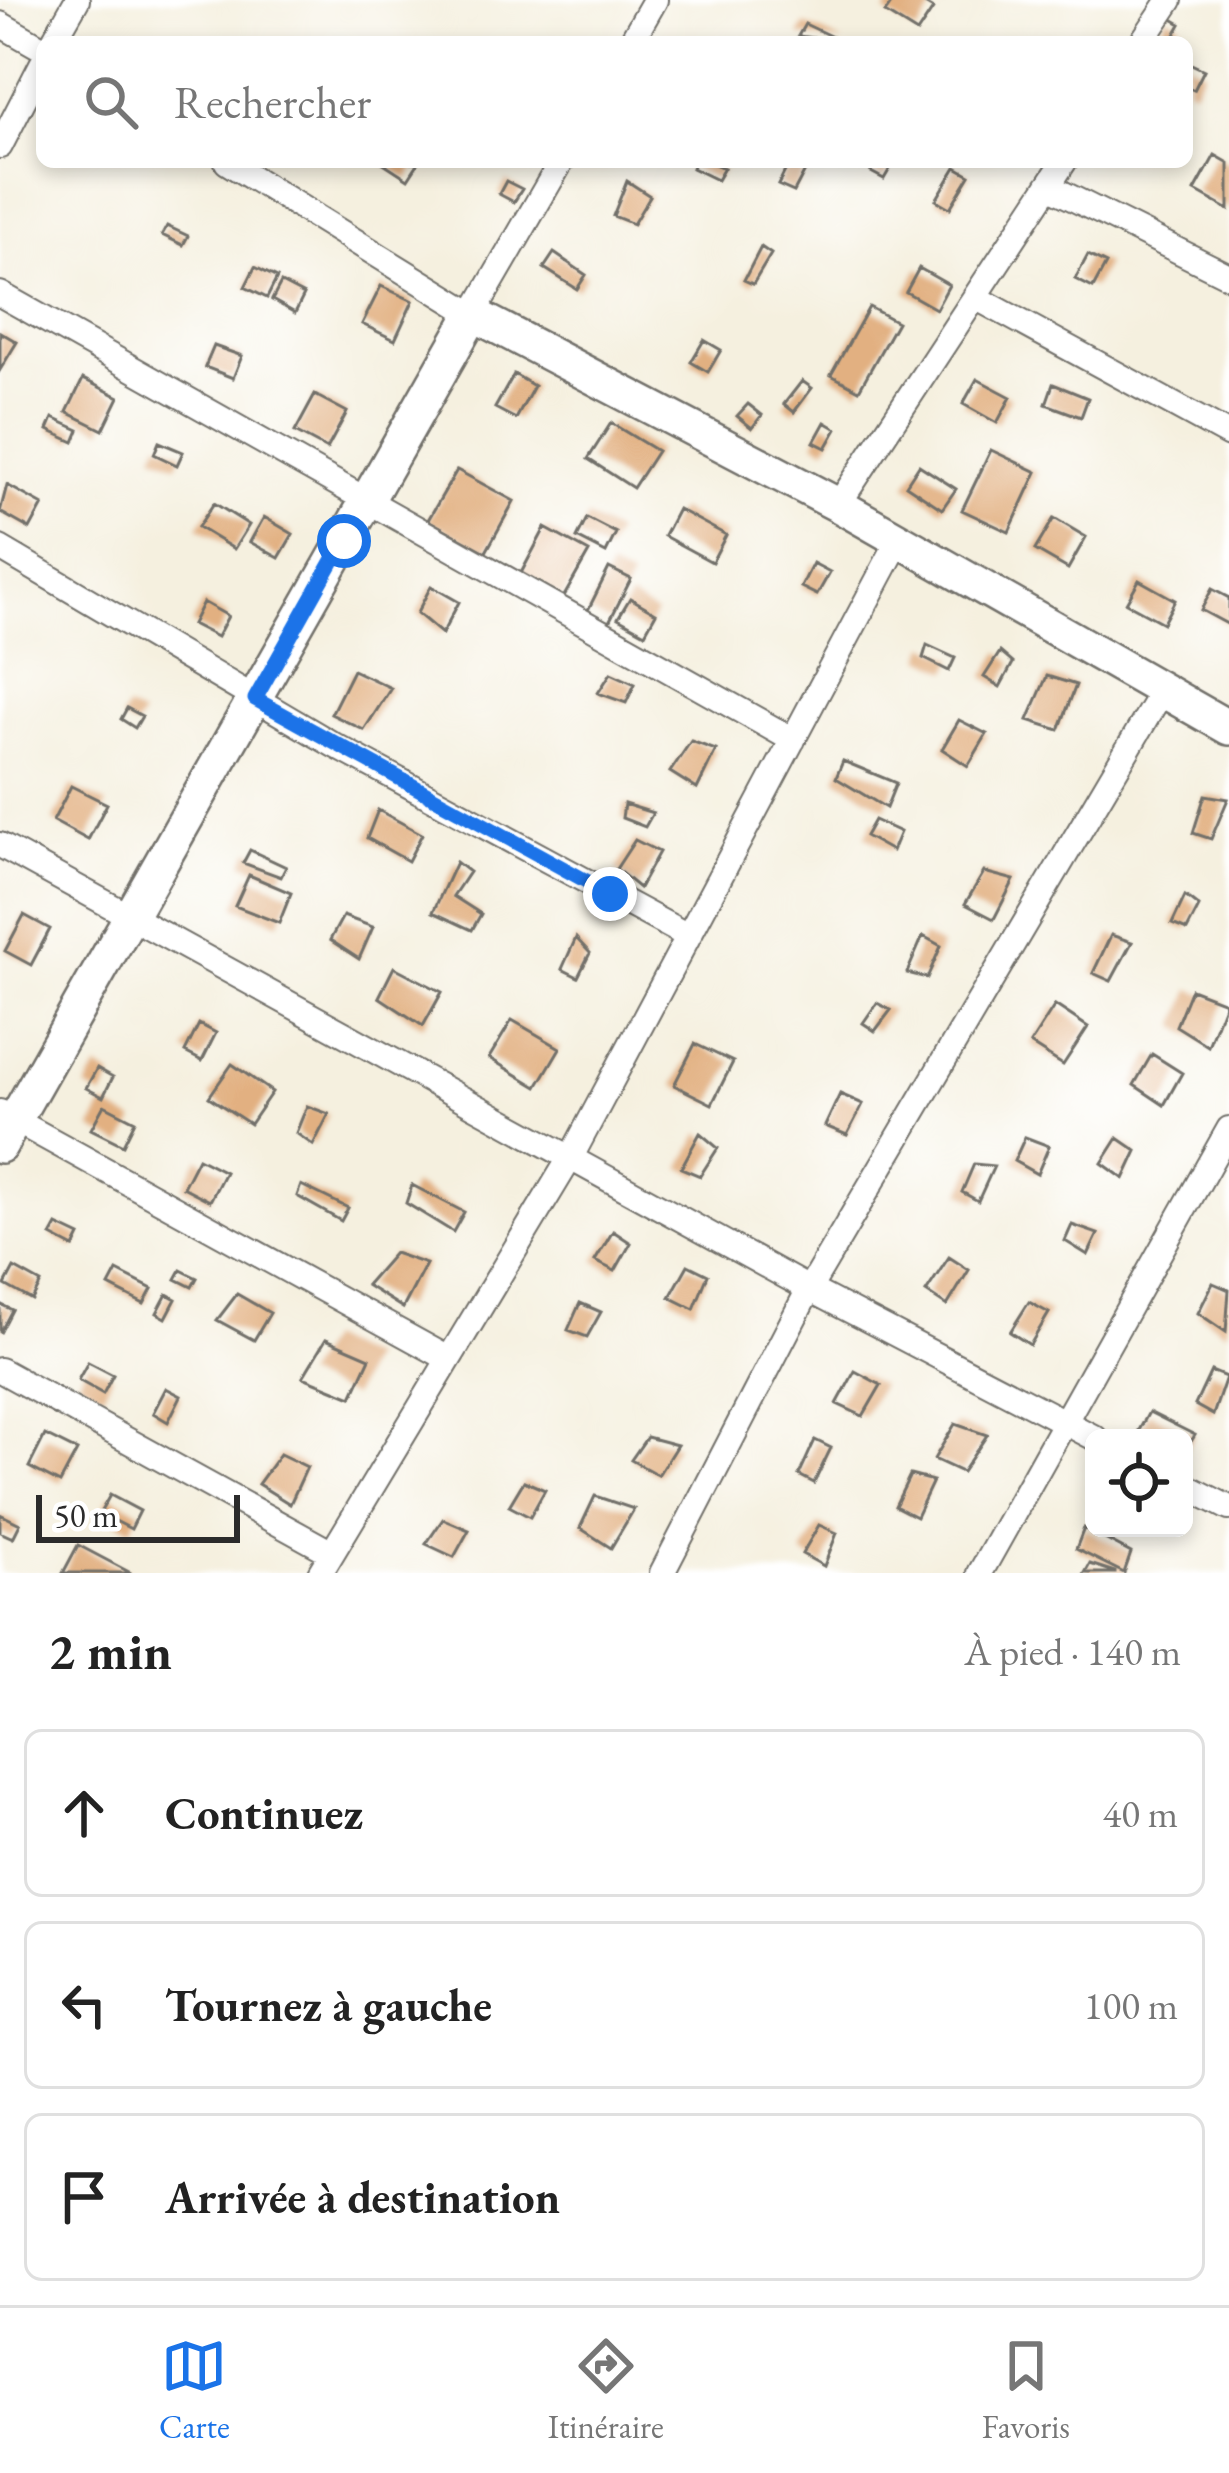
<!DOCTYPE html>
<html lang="fr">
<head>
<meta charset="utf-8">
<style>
	:root { --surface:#fff; --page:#f2f2f2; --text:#222; --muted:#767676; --line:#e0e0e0; --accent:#1a73e8 }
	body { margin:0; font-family:"EB Garamond",serif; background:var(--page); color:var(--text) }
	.controls { position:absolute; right:36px; bottom:36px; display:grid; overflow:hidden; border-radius:18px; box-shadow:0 6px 18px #0003 }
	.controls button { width:108px; height:108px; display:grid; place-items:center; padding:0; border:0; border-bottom:3px solid var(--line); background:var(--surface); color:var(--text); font:60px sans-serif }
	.scale { position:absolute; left:36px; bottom:30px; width:204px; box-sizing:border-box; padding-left:12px; border:6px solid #2b2b2b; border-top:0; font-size:33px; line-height:42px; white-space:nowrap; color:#2b2b2b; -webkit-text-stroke:9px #fff; paint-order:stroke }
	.stop { position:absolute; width:36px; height:36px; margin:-27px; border:9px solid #1a73e8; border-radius:50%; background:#fff }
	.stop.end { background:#1a73e8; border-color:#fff; box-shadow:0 3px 12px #0008 }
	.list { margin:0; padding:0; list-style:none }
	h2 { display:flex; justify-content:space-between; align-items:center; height:156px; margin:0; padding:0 48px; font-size:51px }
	h2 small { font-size:39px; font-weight:400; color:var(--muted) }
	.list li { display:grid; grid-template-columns:78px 1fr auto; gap:36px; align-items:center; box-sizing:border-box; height:168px; margin:0 24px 24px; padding:0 24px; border:3px solid var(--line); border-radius:18px }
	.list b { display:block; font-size:45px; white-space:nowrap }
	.list em { font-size:39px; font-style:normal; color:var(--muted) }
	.icon { flex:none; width:66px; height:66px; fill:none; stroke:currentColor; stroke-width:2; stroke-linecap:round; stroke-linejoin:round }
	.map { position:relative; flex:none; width:1229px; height:1573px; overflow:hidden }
	.search { position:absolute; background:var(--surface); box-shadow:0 6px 18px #0003; left:36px; right:36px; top:36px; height:132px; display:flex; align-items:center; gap:30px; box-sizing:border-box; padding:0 42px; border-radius:18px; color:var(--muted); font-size:45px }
	.sheet { height:732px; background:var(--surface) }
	nav { display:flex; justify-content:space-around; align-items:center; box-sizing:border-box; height:168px; border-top:3px solid var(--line); background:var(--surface); font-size:33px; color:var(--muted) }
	nav a { display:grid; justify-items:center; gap:6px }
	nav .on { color:var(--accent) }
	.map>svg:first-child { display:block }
</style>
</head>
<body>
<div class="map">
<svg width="1229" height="1573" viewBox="0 0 1229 1573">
	<rect width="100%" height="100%" fill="#fff"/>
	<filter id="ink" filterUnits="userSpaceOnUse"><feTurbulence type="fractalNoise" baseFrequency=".00833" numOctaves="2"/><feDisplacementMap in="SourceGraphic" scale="24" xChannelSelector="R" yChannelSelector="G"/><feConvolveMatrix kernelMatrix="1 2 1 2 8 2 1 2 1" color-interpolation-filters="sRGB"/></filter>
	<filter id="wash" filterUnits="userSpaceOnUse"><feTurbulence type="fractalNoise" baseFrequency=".004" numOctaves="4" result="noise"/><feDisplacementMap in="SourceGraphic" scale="48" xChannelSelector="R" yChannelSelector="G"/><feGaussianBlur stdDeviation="2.7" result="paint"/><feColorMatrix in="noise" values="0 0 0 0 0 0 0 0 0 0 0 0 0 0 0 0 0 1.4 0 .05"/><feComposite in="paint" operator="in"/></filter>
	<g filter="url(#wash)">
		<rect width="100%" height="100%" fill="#f5f0df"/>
		<g id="blocks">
			<path fill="#e2b081" d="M894,0H918L933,9L917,33L885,13Z
				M1167,16L1181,24L1171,42H1157Z
				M805,24L843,42L798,36Z
				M1187,62L1204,70L1194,90L1187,87Z
				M1215,155L1229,163V210L1195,191Z
				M382,162H419L408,179Z
				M694,162H710L724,168L717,180L692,168Z
				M877,162H894L884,179L871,172Z
				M789,163L805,171L794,192L778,185Z
				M956,167L970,175L950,208L936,200Z
				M506,181L522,189L514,202L499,194Z
				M627,181L650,196L633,224L613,216Z
				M167,226L188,236L183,245L162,235Z
				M761,247L771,254L753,284L744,280Z
				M554,253L586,275L577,289L544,268Z
				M1088,255L1106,264L1093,288L1075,279Z
				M255,267L277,278L267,298L245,287Z
				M919,268L949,285L936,309L906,292Z
				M281,283L304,295L295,313L272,300Z
				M381,286L413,301L395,340L362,324Z
				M869,307L897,322L859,390L831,375Z
				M0,332L17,342L0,370Z
				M704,340L721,350L708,372L691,362Z
				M214,346L242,356L233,378L205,367Z
				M514,374L534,386L516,419L495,408Z
				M83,379L119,397L103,430L67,412Z
				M977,379L1011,397L997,423L963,404Z
				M802,381L812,388L794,412L784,404Z
				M1053,384L1088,398L1081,417L1046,404Z
				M315,395L347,412L327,449L295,432Z
				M748,404L762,415L752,428L737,416Z
				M53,418L79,430L74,442L48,430Z
				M825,422L837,429L826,448L814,442Z
				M611,423L657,451L633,488L588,459Z
				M159,442L183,452L177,465L154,454Z
				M991,450L1037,472L1009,532L962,510Z
				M919,465L956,489L942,509L906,485Z
				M457,470L514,501L486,552L428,520Z
				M7,485L43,505L30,529L0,512Z
				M214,503L249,525L234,549L198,527Z
				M678,509L726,535L712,562L664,536Z
				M264,517L293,534L279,558L250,542Z
				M587,518L616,533L606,553L577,538Z
				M1054,518L1086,537L1068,569L1035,550Z
				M545,528L589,552L563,598L520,575Z
				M813,563L830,572L817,595L801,587Z
				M609,568L631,579L609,622L587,612Z
				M1139,580L1175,600L1163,623L1126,603Z
				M431,586L459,602L442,634L417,613Z
				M1212,589L1229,598V625L1201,610Z
				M630,598L656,613L645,633L618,618Z
				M203,602L228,616L217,637L192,624Z
				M927,645L955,658L949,671L923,658Z
				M1000,652L1013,663L1000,687L984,677Z
				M353,670L391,688L364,730L331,714Z
				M611,673L635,684L626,703L598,693Z
				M1047,676L1076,685L1059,730L1028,720Z
				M127,708L142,716L135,728L121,719Z
				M959,720L987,734L968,766L942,749Z
				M691,741L716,750L697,789L670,772Z
				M843,761L896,783L886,808L836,778Z
				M71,786L107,804L88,840L53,821Z
				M1205,795L1228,799L1211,839L1193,833Z
				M624,804L653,813L645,827L622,818Z
				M378,810L422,834L408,861L367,838Z
				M874,820L900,832L892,851L865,836Z
				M635,840L659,852L639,888L616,869Z
				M250,850L286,867L281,877L243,863Z
				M456,862L469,872L453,896L481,914L472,930L433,912Z
				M984,872L1014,880L994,919L965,904Z
				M249,875L291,893L279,923L235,906Z
				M1185,896L1199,907L1187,930L1172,924Z
				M24,915L50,929L31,965L5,951Z
				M343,916L373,927L359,959L330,940Z
				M1111,935L1132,942L1111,981L1093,973Z
				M923,936L941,946L927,978L907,973Z
				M576,938L590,953L578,977L562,969Z
				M394,967L442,992L423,1026L379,997Z
				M1191,989L1225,1002L1208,1046L1176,1026Z
				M877,1003L891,1010L875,1031L863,1023Z
				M1055,1005L1088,1027L1063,1065L1030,1044Z
				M512,1020L560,1048L537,1087L489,1058Z
				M199,1024L216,1033L202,1061L185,1052Z
				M695,1044L733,1062L712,1104L674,1085Z
				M1152,1054L1182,1073L1164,1105L1134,1085Z
				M232,1064L272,1092L250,1124L209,1097Z
				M97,1068L113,1077L103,1097L86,1088Z
				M840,1094L863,1104L847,1135L825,1126Z
				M104,1105L135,1121L123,1145L91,1129Z
				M307,1106L329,1114L313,1145L296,1133Z
				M700,1133L718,1148L700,1176L681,1168Z
				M1025,1137L1049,1146L1037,1174L1014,1161Z
				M1118,1138L1137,1151L1124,1179L1102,1163Z
				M198,1158L225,1172L210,1201L183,1187Z
				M974,1164L994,1166L978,1201L962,1192Z
				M301,1185L348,1208L341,1221L297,1196Z
				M412,1185L464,1212L453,1232L406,1203Z
				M57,1225L80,1236L74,1248L51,1236Z
				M1072,1225L1098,1234L1088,1255L1065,1241Z
				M613,1231L631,1243L615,1271L595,1261Z
				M394,1253L426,1264L403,1308L366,1285Z
				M949,1257L969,1270L947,1306L926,1292Z
				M688,1265L708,1275L694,1309L670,1297Z
				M14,1268L41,1283L32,1300L5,1285Z
				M181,1270L197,1278L192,1287L176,1279Z
				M117,1271L152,1289L144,1304L109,1286Z
				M1213,1283L1229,1290L1226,1332L1198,1313Z
				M167,1294L176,1299L166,1318L157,1313Z
				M237,1294L270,1313L254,1340L217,1320Z
				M1029,1302L1049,1313L1030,1345L1010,1332Z
				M580,1303L601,1312L587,1337L568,1330Z
				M0,1304L12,1310L0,1333Z
				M326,1339L370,1358L352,1397L303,1377Z
				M88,1362L113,1375L103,1394L78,1380Z
				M855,1371L881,1385L863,1416L837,1404Z
				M1211,1371L1226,1377L1213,1415L1195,1405Z
				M166,1388L181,1396L168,1422L153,1413Z
				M1149,1412L1195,1435L1184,1453V1438L1137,1434Z
				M955,1424L987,1435L962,1472L934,1459Z
				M45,1435L77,1451L60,1483L29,1467Z
				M647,1437L677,1445L658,1475L631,1460Z
				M815,1440L831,1448L814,1483L799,1475Z
				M280,1454L307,1467L290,1504L258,1484Z
				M910,1475L933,1481L916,1517L895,1506Z
				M524,1481L545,1490L530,1517L509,1506Z
				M110,1495L140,1511L131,1529L100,1513Z
				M595,1496L634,1509L611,1548L580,1528Z
				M0,1514L20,1524L13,1538L0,1532Z
				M443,1519L469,1530L454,1557L426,1544Z
				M819,1525L837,1533L824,1566L802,1554Z
				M1084,1528L1131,1553L1124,1573L1076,1549Z
				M78,1545L131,1573H63Z
				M1090,1564L1115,1572V1573H1085Z"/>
		</g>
	</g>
	<g filter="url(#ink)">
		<use href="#blocks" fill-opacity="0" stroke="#72706a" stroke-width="3"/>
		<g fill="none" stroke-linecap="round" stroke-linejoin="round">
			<defs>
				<path id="minor" d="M0,24L42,48
					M53,42L77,0
					M631,42L655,0
					M1142,42L1170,0
					M0,146L42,64
					M227,162L473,314L561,162
					M1048,186L1229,276
					M0,294L793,740
					M975,297L1229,435
					M838,505L1064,162
					M0,548L334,745L688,936
					M0,845L809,1289L1095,1438
					M0,1112L449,1359
					M0,1370L332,1553
					M1184,1485L1229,1508
					M320,1573L572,1155L899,540
					M662,1573L809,1289L1161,693
					M980,1573L1229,1129"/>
				<path id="tertiary" d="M0,1146L473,314L838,505L1229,728"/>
			</defs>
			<use href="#minor" stroke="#72706a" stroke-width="28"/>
			<use href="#tertiary" stroke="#72706a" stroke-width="38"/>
			<use href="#minor" stroke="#fff" stroke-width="24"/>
			<use href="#tertiary" stroke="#fff" stroke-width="33"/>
		</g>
	</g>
	<g fill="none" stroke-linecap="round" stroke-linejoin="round" filter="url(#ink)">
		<path stroke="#1a73e8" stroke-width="15" d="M344,541L255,699L610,894"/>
	</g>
</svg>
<div class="controls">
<button><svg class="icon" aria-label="locate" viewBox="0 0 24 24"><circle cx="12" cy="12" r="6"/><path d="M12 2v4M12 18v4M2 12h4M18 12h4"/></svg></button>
</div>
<div class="scale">50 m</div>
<div class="stop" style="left:344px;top:541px"></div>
<div class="stop end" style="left:610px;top:894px"></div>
<div class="search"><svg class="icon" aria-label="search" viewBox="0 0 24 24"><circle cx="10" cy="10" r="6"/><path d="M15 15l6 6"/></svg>Rechercher</div>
</div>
<section class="sheet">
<h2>2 min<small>À pied · 140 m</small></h2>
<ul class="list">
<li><svg class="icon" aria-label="ahead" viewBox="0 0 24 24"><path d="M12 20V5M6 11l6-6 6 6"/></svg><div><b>Continuez</b></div><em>40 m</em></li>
<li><svg class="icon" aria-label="left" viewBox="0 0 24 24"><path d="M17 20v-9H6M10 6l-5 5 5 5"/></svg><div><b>Tournez à gauche</b></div><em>100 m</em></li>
<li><svg class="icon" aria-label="arrive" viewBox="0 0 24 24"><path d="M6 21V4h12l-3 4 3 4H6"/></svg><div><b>Arrivée à destination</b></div></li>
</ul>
</section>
<nav>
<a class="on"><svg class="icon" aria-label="map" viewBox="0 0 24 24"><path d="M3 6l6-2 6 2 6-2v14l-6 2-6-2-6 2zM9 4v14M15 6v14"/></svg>Carte</a>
<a><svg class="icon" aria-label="directions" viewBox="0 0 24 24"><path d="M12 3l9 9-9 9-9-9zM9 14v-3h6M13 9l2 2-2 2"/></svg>Itinéraire</a>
<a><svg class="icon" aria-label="saved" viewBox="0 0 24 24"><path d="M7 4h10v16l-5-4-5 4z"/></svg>Favoris</a>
</nav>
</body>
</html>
